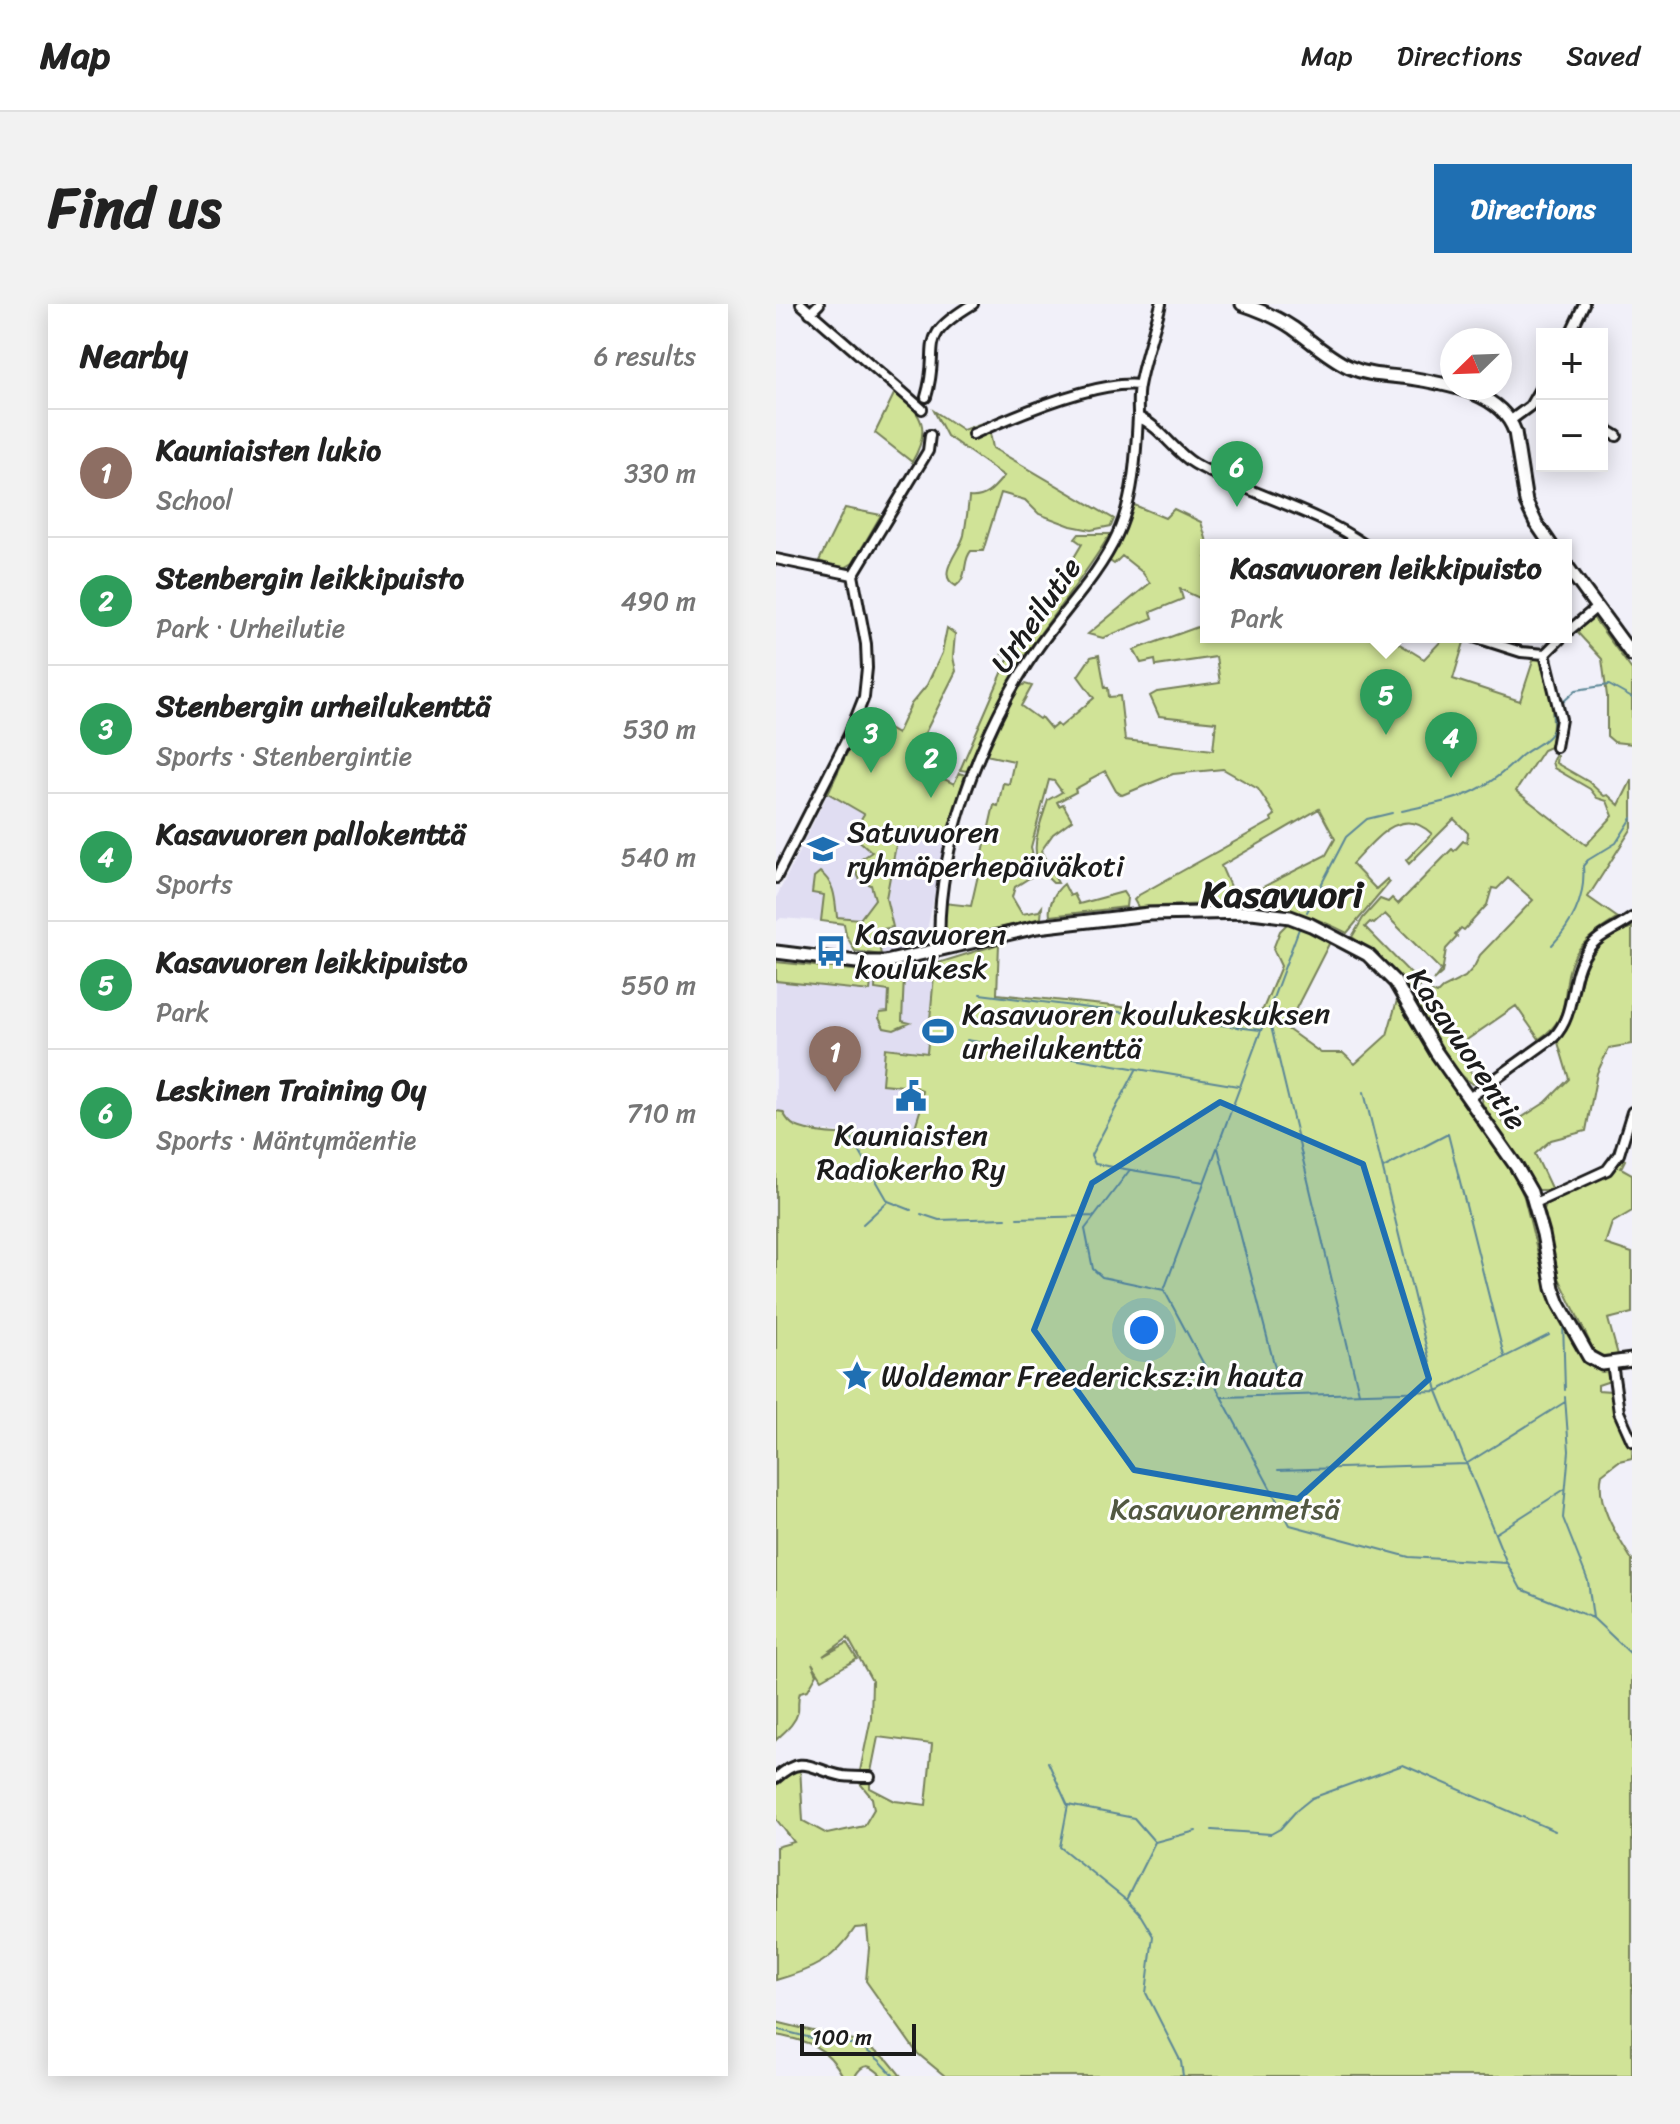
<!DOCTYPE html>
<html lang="en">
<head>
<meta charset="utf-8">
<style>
	:root { --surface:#fff; --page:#f2f2f2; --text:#222; --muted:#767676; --line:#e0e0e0; --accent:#1f6fb2 }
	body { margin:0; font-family:Sriracha,sans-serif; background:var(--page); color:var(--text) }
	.controls { position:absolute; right:24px; top:24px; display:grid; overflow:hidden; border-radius:0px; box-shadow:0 4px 20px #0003 }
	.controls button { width:72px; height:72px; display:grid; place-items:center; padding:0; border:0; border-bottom:2px solid var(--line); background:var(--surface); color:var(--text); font:40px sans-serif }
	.compass { position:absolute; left:664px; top:24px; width:72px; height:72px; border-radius:50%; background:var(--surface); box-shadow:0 4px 20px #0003; rotate:247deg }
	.scale { position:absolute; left:24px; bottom:20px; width:116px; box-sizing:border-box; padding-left:8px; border:4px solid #1c1c1c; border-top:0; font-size:22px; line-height:28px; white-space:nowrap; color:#1c1c1c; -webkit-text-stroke:6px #fff; paint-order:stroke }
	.you { position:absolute; left:368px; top:1026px; width:28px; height:28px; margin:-20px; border:6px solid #fff; border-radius:50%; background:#1a73e8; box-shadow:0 0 0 12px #1a73e833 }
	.badge { display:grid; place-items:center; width:52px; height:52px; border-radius:50%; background:var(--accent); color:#fff; font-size:26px; font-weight:700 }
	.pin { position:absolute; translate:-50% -66px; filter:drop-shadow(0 2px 4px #0008) }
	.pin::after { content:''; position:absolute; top:42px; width:28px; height:24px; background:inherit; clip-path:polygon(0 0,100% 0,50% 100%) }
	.popup { position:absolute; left:424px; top:235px; width:372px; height:104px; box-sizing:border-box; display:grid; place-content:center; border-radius:0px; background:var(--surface); filter:drop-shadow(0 2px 6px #0005); font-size:26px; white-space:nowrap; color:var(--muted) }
	.popup b { font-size:30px; color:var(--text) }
	.popup::after { content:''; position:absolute; left:50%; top:100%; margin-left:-16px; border:16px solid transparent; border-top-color:var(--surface) }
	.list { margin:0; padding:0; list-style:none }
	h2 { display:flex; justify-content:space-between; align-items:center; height:104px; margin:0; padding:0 32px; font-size:34px }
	h2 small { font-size:26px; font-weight:400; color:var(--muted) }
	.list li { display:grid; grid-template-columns:52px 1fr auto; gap:24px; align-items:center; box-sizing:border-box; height:128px; padding:0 32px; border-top:2px solid var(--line) }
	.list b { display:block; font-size:30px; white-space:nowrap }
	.list p { margin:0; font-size:26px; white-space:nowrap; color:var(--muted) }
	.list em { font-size:26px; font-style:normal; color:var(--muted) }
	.map { position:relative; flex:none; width:856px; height:1772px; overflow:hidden; border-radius:0px }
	header { display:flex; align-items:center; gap:48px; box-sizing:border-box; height:112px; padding:0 40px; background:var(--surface); border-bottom:2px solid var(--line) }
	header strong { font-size:38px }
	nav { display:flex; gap:44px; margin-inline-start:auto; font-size:28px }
	.intro { display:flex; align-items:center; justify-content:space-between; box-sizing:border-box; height:192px; padding:0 48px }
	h1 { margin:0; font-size:56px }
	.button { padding:20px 36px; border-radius:0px; background:var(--accent); color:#fff; font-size:28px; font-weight:700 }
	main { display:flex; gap:48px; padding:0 48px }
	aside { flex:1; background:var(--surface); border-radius:0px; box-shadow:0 4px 20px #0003 }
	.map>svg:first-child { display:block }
</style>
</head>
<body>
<header>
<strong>Map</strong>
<nav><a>Map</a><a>Directions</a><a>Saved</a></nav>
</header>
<div class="intro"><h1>Find us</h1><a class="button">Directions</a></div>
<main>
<aside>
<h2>Nearby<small>6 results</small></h2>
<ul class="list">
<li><span class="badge" style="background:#8d6e63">1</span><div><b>Kauniaisten lukio</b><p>School</p></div><em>330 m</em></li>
<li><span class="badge" style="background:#2e9e5b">2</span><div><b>Stenbergin leikkipuisto</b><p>Park · Urheilutie</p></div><em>490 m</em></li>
<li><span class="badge" style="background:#2e9e5b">3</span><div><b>Stenbergin urheilukenttä</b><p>Sports · Stenbergintie</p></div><em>530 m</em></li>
<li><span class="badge" style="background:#2e9e5b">4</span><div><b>Kasavuoren pallokenttä</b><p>Sports</p></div><em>540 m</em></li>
<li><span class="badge" style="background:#2e9e5b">5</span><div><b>Kasavuoren leikkipuisto</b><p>Park</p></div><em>550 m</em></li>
<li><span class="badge" style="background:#2e9e5b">6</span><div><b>Leskinen Training Oy</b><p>Sports · Mäntymäentie</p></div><em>710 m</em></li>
</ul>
</aside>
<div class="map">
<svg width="856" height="1772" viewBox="0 0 856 1772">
	<rect width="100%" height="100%" fill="#f1f0f9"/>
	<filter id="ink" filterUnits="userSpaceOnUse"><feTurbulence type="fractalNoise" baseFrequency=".0125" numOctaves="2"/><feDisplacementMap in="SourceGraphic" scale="16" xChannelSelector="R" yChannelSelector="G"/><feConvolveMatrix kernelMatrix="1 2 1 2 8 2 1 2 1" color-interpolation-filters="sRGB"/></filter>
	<g filter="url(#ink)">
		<path fill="#e0ddf2" d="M67,477L76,482L104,544L89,551L99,595L84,615L46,611L45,617L5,614L0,618V594L52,489L58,492Z
			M141,524L170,535L149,636L144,642L105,651L101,629L103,625L117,623L110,594L121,536Z
			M0,658L96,668L159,660L153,718L170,751L106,780L146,786L144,807L139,823L106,831L37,826L15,821L7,808L0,807Z"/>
		<path fill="#d0e397" stroke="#76805a" stroke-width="2" d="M120,86C146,112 156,123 136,158L99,129Z
			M158,107L187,126L206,119L214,129L217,144L338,215L335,222L315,226L295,222L263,210L249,196L225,189L207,247H195C186,257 193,272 180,282C158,271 185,246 188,231C190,219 192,206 193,193C210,195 218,184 228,172L171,132Z
			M356,200L389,214L398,205L425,218L431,238L435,241H430V317L426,306L430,302L428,296L404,285L407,295L375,308L377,314L327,334L312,330L374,279L366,268L346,252L338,260L331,255L343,242Z
			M69,204L105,211L77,259L67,265L43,257Z
			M303,230H334C311,269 282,304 256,341C229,380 209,423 191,467L184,466L233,353L226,350L246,335L284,271L287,272L306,240L299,235Z
			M816,312L856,366V440L838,438L831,432V392L826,355L800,327Z
			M430,320V333H612L648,355L669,333L689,335L677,375L744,397L758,354L765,356C772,386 782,413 774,443L767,446L740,487L810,541L837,512L831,497L821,494L814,485L778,464L776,458L779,451L781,452L780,459L813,478L828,492L832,491L843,501L856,475V524L812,593L842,614C826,624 809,634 799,651C782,682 800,712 763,735L740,702L679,744L702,778L697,780C674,768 653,719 639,696L646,689L657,688L661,690L667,684L689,673L698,663L704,651L757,596L732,574L721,585L716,584L711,601L688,626L685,624L679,631L681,633L670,645L666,669L657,677L665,666L609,610L598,620L594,618L589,623L642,677L644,683L634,688C619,663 600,648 576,633L587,614L604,595L612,598L616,594L622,600L676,545L678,547L687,537L691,539L692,529L678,515L633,560L630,556L656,530C625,499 598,537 576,560L600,585L611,575L614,578L571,629C537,611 506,603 468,600L467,594L471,591L550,551L559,535L543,505L445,562L459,594L455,599L362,603L358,596L363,591L496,517L495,514L499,511L482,485L447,465L397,470L346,491L340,487L329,467L314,475V477L299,485L300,488L281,498L283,502L287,500L296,516L277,530L265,547L282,579H277C248,552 262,528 272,496L286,488L278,477L273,476L255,543L261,569L239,583L236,593L246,610L263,607L266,603L265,614L181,635L167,630L168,599L195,602L218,501L222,502L227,479L233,480L238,457L210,451L241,385L249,380L256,382L245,402L263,415L265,413L275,425L281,420L284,423L318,394L302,372L315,353L323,351L329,384H332L333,393L344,392L349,436L437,446L440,418L383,412L374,392L381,388L444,379L440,353L380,362L379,356L365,359L358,346Z
			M171,324L179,330L177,353L180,367L143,441L148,465L178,480L183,469L189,471L170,535L141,524L121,536L110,594L117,623L103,626L101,629L105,651L79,647L70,631L68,620L45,617L48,591L36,589L38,573L44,568C59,579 59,595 61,613L84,615L99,595L95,581L84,576L79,566L81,558L96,548L80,534L84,528L82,520L88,510L52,489L89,411L121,430L135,400L151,381L166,349Z
			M288,580L294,592L298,590L303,600L347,588L351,594L350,603L274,612C272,601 279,587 288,580Z
			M514,617L555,636L510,724L545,749H567L579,760L611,731L622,693L643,733L700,812L739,872L748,893L768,974L783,1009L813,1059L832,1066L834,1077L822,1081V1086L835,1087L840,1115L856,1145V1154L843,1157L826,1170C819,1199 841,1232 856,1256V1772H169L141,1749L90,1677L93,1644L91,1623L79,1624C59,1656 35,1666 0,1676V1543L18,1538L0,1515V1478L24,1462L27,1517L51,1530L88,1522L98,1505L96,1494L82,1477L94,1478V1484L119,1497L150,1501L156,1440L102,1433L95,1468L84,1467L95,1414L96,1377L72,1334L47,1352L71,1339L81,1355L46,1375L36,1359L41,1370L32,1386L24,1388C21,1396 23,1401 22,1408C19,1420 8,1428 0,1436V807L7,808C10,814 13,819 19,822C46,833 112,834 139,823L144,807L146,786L138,783L106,780L109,744L151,749L159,660L223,640L221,690L394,708L477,712L487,705L505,662L497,645L504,627Z
			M856,623V740L833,744L821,769L810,827L775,836L759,850L776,886H762L706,799L707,788L731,823L770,798L793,775L781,735C805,711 798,672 819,647C829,635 842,629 856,623Z
			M0,658L96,668L94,687L0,677Z
			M145,662L146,673H128L126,717L134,719L118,726L108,724L103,714L104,709L112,708L113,687L99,685L100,668Z
			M845,854L849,856L845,864L856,870V907L836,919L829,940L856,949V1009L832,1015L842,1051L825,1052L819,1049L783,974L768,905L771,898L826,872Z
			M0,1718L86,1739L112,1756L125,1772H106C95,1761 88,1757 79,1772H67C51,1742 32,1737 0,1731Z"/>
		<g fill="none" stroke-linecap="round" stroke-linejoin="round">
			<path stroke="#5c8796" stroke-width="2" d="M786,399L800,386L833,381L856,394
				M626,507C681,495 703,493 744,453C753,444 773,438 777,425C779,420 776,411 777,406
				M531,608L570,533L591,515L616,509
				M524,622L388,986L514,1221L633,1253L731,1259L745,1285L817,1314L856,1351
				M776,641C796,620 810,593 807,562L812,556L840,539L856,514
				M204,690L484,726
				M492,710L583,1089
				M191,736L462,782
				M360,766L315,851L319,860L428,878
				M588,788L661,1087L730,1257
				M74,831L112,897
				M442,844L504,1083
				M607,864L672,830L728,1052
				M353,867L309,925L317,965L326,973L388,986
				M145,910L163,916L230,914
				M241,914L319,912
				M87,920L112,897L135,906
				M787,1017L789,1086
				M447,1093L661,1087L773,1031
				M789,1093L793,1147L787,1214L812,1277L817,1314
				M502,1166L690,1160L789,1098
				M720,1229L789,1185
				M272,1458L291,1500
				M436,1526L495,1530L504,1525L521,1506L536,1494L627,1461L779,1527
				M350,1596L284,1543L292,1501L358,1514L378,1537
				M0,1725L47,1737L83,1741L103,1756L118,1772
				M407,1772L405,1758L370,1689L377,1632L365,1612L350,1596L379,1538L420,1527"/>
			<defs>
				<path id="street" d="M25,0L146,105
					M34,9L43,0
					M794,30L808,0
					M150,93C166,40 137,36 197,0
					M362,113C385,123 398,148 419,160C474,191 538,205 589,241
					M735,116L754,102L766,81
					M826,123L841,132
					M197,130C237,112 321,76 363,81
					M0,255L77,271
					M790,329L821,303
					M698,333L745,348L769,350L786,333
					M769,350L785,415L780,443
					M0,574L73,431L88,393L91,364L90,340L77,271L152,147L154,131
					M164,646C158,549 206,424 261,345C287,307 322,273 341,231C358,195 360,151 362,112C362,102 361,92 363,82C368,55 378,27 385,0
					M693,794L778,733C801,709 792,674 811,647C821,631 841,625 856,614
					M759,899L831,866L843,850L856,808
					M836,1059L843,1108L856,1137
					M0,1474C28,1448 37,1467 67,1472C76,1473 85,1473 94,1473"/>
				<path id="secondary" d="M466,0C484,6 501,13 517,24C535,37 552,53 573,63C595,73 617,71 640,75C676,81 726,90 739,128L750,198L760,219L775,241
					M790,261L856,351
					M0,648L81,658H109L261,623L373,610L476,608L514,613L535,621L592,651L619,678L660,748L740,862L755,888L767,930L777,984L783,1000L813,1053L826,1060L856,1056"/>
			</defs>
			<use href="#street" stroke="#1c1c1c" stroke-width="14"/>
			<use href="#secondary" stroke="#1c1c1c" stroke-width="17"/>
			<use href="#street" stroke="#fff" stroke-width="8"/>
			<use href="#secondary" stroke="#fff" stroke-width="11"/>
		</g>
	</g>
	<path fill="#1f6fb2" fill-opacity="0.2" stroke="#1f6fb2" stroke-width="6" stroke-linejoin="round" d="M444,798L587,860L653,1075L522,1195L358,1166L258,1026L316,879Z"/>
	<defs>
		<symbol id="school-bare" viewBox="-9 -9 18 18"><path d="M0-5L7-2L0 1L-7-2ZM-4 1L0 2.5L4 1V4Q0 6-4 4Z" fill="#1f6fb2" stroke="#fff" stroke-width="2.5" paint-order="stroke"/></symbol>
		<symbol id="bus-bare" viewBox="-9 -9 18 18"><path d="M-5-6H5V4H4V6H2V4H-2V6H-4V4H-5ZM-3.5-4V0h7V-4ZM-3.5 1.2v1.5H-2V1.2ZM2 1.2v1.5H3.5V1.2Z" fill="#1f6fb2" stroke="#fff" stroke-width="2.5" paint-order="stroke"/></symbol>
		<symbol id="stadium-bare" viewBox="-9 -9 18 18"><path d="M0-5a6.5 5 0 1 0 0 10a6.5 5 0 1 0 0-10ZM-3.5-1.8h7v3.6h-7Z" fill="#1f6fb2" stroke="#fff" stroke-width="2.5" paint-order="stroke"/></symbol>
		<symbol id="civic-bare" viewBox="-9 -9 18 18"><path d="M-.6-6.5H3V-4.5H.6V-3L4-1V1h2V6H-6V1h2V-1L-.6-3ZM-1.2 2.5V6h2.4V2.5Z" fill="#1f6fb2" stroke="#fff" stroke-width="2.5" paint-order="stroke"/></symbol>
		<symbol id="sight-bare" viewBox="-9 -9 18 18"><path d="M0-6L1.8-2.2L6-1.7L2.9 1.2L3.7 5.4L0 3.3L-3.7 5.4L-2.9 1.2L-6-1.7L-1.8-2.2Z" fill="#1f6fb2" stroke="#fff" stroke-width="2.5" paint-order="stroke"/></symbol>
	</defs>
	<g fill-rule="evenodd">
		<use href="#school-bare" x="25" y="523" width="44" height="44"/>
		<use href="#bus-bare" x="33" y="625" width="44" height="44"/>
		<use href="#stadium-bare" x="140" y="705" width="44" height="44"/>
		<use href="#civic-bare" x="113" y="770" width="44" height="44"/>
		<use href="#sight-bare" x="59" y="1050" width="44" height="44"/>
	</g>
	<g text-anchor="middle" stroke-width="6" stroke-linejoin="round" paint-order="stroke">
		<g font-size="30" fill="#1c1c1c" stroke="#fff">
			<text transform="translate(260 311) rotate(-55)" y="10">Urheilutie</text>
			<text transform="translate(691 745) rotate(56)" y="10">Kasavuorentie</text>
		</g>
		<g font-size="30" fill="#1c1c1c" stroke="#fff" text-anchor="start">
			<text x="71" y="538">Satuvuoren<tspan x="71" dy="34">ryhmäperhepäiväkoti</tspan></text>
			<text x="79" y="640">Kasavuoren<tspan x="79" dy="34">koulukesk</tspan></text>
			<text x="186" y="720">Kasavuoren koulukeskuksen<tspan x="186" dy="34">urheilukenttä</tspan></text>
			<text x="135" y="841" text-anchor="middle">Kauniaisten<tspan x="135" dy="34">Radiokerho Ry</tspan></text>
			<text x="105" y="1082">Woldemar Freedericksz:in hauta</text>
		</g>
		<g font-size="30" fill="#525841" stroke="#fff">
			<text x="449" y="1215">Kasavuorenmetsä</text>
		</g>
		<g font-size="38" font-weight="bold" fill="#1c1c1c" stroke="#fff">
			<text x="506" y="603">Kasavuori</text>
		</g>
	</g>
</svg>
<div class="controls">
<button>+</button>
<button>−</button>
</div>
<svg class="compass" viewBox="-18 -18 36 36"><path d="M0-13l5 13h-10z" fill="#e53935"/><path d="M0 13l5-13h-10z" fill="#767676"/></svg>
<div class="scale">100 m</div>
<div class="you"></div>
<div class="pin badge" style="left:59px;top:788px;background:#8d6e63">1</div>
<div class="pin badge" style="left:155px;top:494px;background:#2e9e5b">2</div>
<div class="pin badge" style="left:95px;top:469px;background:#2e9e5b">3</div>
<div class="pin badge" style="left:675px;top:474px;background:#2e9e5b">4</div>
<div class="pin badge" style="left:610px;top:431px;background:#2e9e5b">5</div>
<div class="popup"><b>Kasavuoren leikkipuisto</b>Park</div>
<div class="pin badge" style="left:461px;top:203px;background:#2e9e5b">6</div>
</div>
</main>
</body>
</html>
